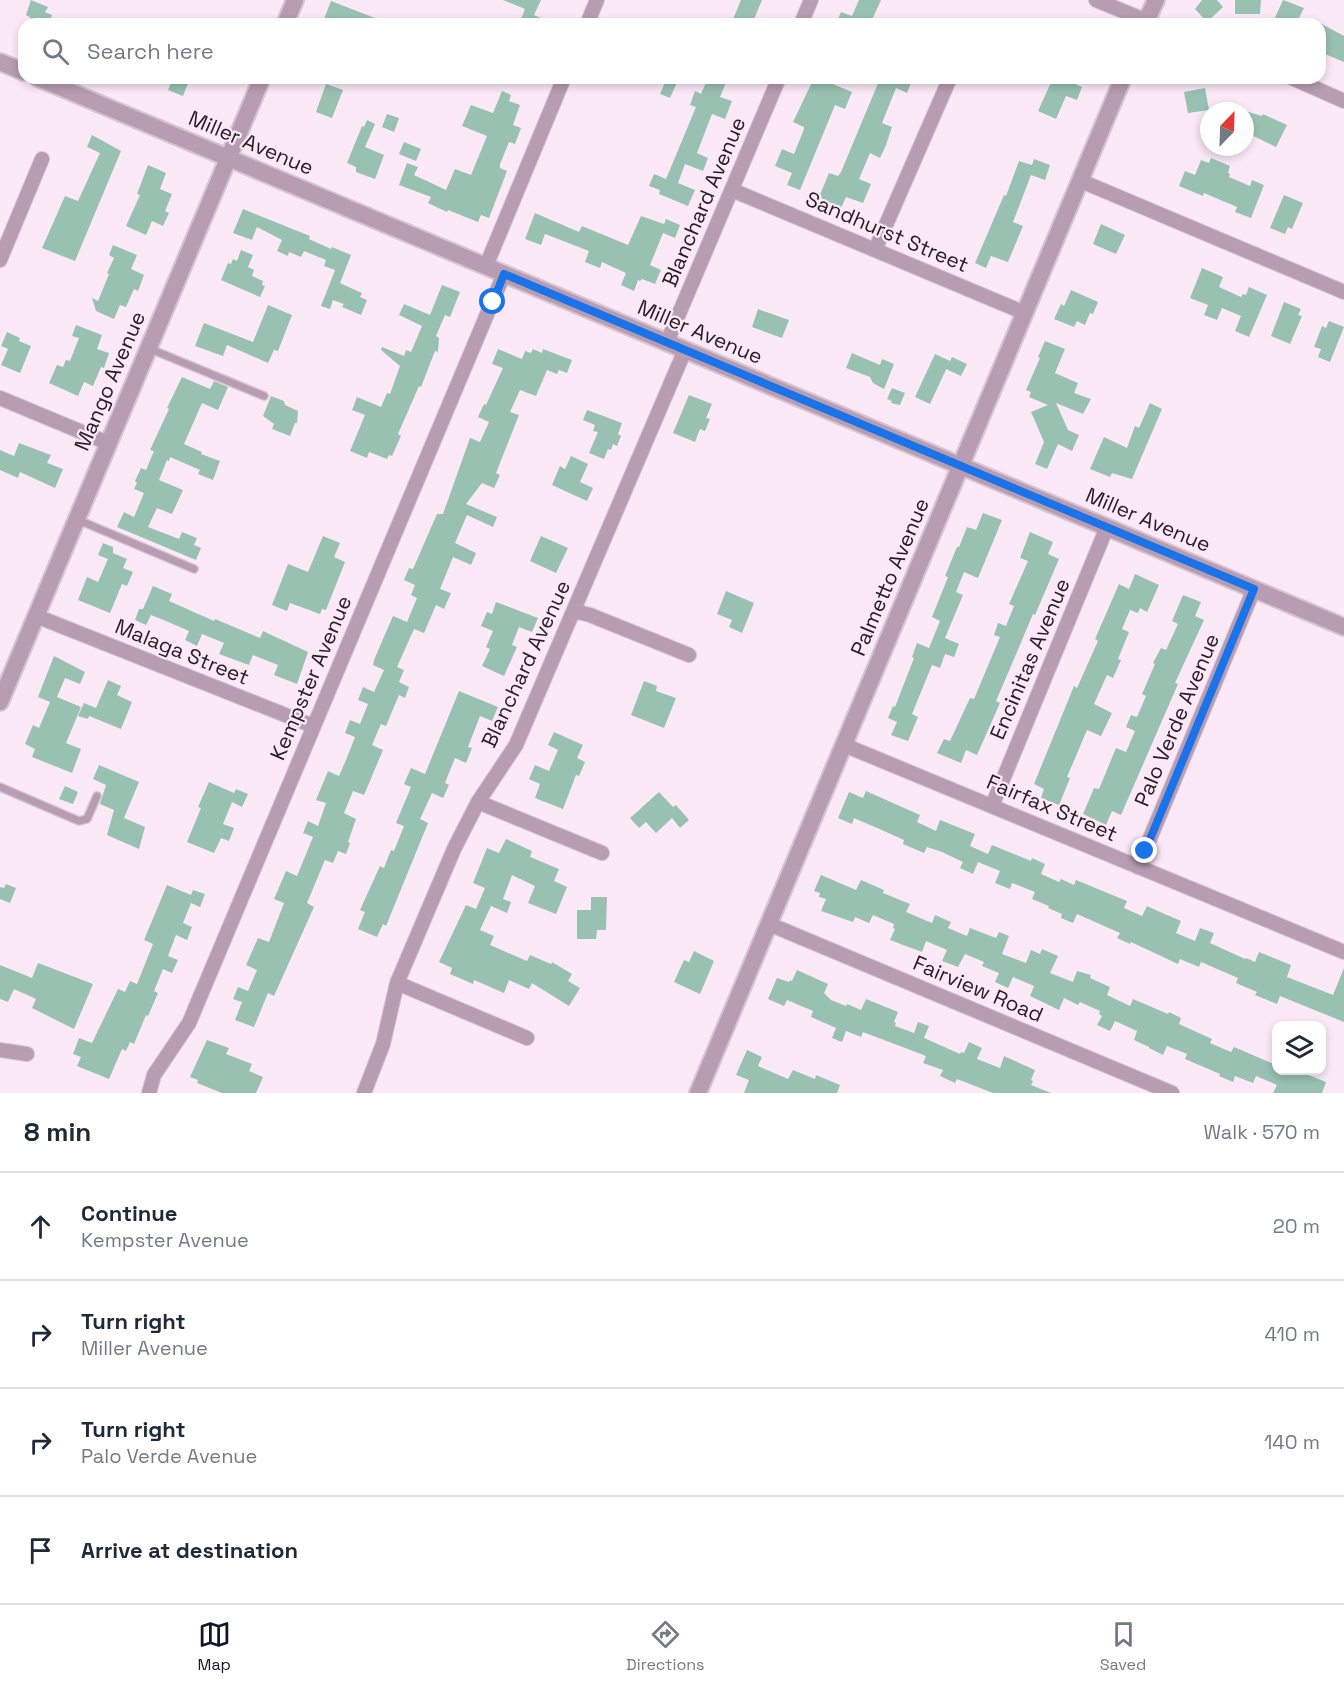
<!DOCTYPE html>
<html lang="en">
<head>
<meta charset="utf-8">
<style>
	:root { --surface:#fff; --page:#f6f6f7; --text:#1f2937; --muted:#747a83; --line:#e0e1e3; --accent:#111827 }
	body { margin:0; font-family:"Space Grotesk",sans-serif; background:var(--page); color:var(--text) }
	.controls { position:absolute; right:18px; bottom:18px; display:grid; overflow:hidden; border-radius:12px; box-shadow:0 3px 9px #0003 }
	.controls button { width:54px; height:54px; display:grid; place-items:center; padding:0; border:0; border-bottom:2px solid var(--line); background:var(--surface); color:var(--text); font:30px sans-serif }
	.compass { position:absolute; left:1200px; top:102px; width:54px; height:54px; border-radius:50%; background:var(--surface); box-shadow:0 3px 9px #0003; rotate:23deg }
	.stop { position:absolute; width:18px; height:18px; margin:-14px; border:4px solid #1a73e8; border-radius:50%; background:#fff }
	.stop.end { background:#1a73e8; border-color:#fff; box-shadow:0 2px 6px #0008 }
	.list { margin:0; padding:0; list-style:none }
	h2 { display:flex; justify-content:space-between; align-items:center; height:78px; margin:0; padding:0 24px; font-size:26px }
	h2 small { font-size:20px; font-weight:400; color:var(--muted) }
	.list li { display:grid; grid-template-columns:39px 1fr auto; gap:18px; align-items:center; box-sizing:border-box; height:108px; padding:0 24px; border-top:2px solid var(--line) }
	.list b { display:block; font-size:22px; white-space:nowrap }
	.list p { margin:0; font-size:20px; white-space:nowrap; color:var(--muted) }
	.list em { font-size:20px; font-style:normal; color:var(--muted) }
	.icon { flex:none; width:33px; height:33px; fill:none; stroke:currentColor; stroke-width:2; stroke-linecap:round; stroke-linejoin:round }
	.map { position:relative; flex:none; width:1344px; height:1093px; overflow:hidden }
	.search { position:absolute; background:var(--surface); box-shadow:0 3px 9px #0003; left:18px; right:18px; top:18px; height:66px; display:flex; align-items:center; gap:15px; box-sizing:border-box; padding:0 21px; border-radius:18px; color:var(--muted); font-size:22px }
	.sheet { height:510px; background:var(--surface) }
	nav { display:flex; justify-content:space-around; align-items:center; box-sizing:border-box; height:84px; border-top:2px solid var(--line); background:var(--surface); font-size:16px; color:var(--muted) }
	nav a { display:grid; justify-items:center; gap:3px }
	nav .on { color:var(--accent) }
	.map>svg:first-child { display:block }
</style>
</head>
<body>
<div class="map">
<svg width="1344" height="1093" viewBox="0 0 1344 1093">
	<rect width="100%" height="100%" fill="#fce9f8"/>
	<path fill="#99c1b2" d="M31,0L48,7L45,12L52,15L49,24H28L31,18L26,15Z
		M503,0H541L534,15L556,24H519L525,9Z
		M741,0H762L752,24H731Z
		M859,0H881L870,24H836L841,12L852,16Z
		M1202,0H1217L1223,7L1207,22L1195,9Z
		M1235,0H1261L1260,14H1235Z
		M1283,0L1304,8L1296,24H1284L1274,20Z
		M331,1L388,23V24H322Z
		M1320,23L1344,36V62L1320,52Z
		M173,78H190L183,96L168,90Z
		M667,78H679L670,98L660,94Z
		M708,78H728L720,97L732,101L725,119L712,114L697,153L708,158L703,171L685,164L678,183L695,190L688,206L659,194L660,190L649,186L654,174L666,179L696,107L690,105L695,91L701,94Z
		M814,78H818L852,92L845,109L835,105L800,190L787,185L792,173L775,166L782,149L794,154L804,129V127L793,122Z
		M871,78H913L907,93L896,88L882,123L892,127L886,145L880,158L870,153L859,179L871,184L863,203L846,197L841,208L819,197L829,173L838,176L841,172L879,81Z
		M1053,78H1062L1082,87L1077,100L1066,96L1056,119L1038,111Z
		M326,84L343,90L332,118L316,112Z
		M1205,88L1209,110L1188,113L1184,92Z
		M502,91L511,95L509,101L520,105L513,125L521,128L515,144L509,142L500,164V168L507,171L489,218L481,215L478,222L448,210L447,212L428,203L431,197L399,185L407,163L418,167L414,175L446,190L455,169L471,175L487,136L462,126L471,105L493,113Z
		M1245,111L1262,116L1263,114L1287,125L1276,147L1245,132Z
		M387,114L399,118L394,132L382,127Z
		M367,120L375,124L365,147L384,155L375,179L356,172V167L347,163L362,126L364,127Z
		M92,135L121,151L75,261L42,248L65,196L78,201L100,153L87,147Z
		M404,142L421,149L416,161L399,154Z
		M1211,158L1230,166L1228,173L1230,174L1229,177L1250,186L1252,180L1264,185L1251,218L1235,212L1237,207L1204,193L1203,196L1179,186L1185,171L1195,175L1201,160L1209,163Z
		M1034,159L1050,165L1045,180L1031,175L1013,222L1023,226L1008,262L991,256L986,268L975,263L1004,195L1006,196L1019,161L1032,165Z
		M148,165L166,173L160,189L172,194L165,211L169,213L163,226L152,221L146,235L126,226L140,195L137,194Z
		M1284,195L1303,203L1292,229L1288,227L1285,234L1270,228Z
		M243,209L310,236L309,239L331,249L332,247L351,255L340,283L362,293L360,297L367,300L361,315L342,307L344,304L333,300L330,309L321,306L335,270L324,266L326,260L304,251L301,257L289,252L288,256L277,251L282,240L257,227L252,240L233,233Z
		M535,213L579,232L582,226L628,245L641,216L664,224L666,219L680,225L675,238L663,233L650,265L661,270L655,284L642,279L640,281L638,280L634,291L621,285L626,273L602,262L600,268L585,262L589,251L545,234L541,245L525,239Z
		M1101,224L1125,235L1116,254L1093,244Z
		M113,245L137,255L131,269L144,275L138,291L134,289L126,307L120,305L114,319L96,311L92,298L98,301L109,274L107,273L114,258L109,255Z
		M241,250L253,255L248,267L254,270L252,276L263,281L262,285L265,286L260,297L221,280L228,263L231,264L233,259L237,261Z
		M1202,268L1223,277L1219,287L1241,297L1243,294L1246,295L1249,287L1267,295L1249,337L1235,331L1241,316L1222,308L1217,320L1204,315L1208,305L1190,298Z
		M442,285L460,292L450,317L445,315L436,336L439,338L438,352L435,351L421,387L419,386L398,434L401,436L392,456L389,455L387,459L369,452L367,458L350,451L365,415L352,410L357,397L381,407L387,393L390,394L400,366L381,350L382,347L404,356L406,350L411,352L422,326L399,315L404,304L430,315Z
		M1071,290L1098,302L1093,314L1090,313L1085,325L1077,321L1074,327L1054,319L1061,304L1064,306Z
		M1284,302L1301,309L1298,315L1302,316L1290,344L1271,336Z
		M268,305L292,315L278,351L274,350L268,363L227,345L223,356L195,346L204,323L253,342Z
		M758,309L789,320L782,338L752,327Z
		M1329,321L1344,327L1330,362L1318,357L1321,349L1314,347L1322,326L1326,328Z
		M76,325L102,335L97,349L109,353L104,368L101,367L93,386L84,382L78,396L49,383L57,365L63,367L66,360L70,361L79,338L72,336Z
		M7,332L20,338L19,341L31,346L20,373L1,365L8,349L1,346Z
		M1045,341L1065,349L1055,373L1078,383L1074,393L1091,399L1083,414L1056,403L1068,430L1079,435L1072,451L1058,444L1047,469L1035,464L1044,442L1031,412L1048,405L1029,397L1031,392L1026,390L1040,358L1038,357Z
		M498,349L522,359L525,351L531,353L533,349L542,353L543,349L572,360L567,373L559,370L557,374L547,370L536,396L520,390L510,412L519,415L496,473L500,475L494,488L482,483L466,504L497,517L493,527L467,515L455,543L476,553L471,565L453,557L440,589L451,593L444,609L436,605L424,633L414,629L397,667L404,670L399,682L409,687L405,698L399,695L386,726L381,724L372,745L383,750L364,795L353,791L344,813L356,819L348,842L350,843L346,854L338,851L333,863L325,860L307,903L314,907L274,996L268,993L254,1027L235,1020L242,1002L233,999L238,987L248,991L257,970L246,965L258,938L269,942L284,903L274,899L286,871L297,876L313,837L303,833L308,821L318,826L326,803L316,800L328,771L339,776L346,760L355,737L345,733L350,720L360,724L368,704L358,700L363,687L374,692L384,670L373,665L374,660L393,616L407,622L417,598L411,595L415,585L404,580L409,568L413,569L437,514H443L470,438L480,442L489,422L478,417L484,404L486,405L503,368L492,364Z
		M852,353L880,365L882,359L894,364L884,389L873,383L870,377L846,368Z
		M935,354L950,361L930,404L915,397Z
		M952,357L967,364L961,376L946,369Z
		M182,377L210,389L214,381L228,387L218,410L202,403L184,444L202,452L201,454L220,461L213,480L198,474L200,470L170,457L169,461L167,460L159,480L183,490L172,514L157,508L148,527L179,539L182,532L197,538L194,545L201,548L196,560L117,527L124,512L134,517L144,493L134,489L137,483L135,481L141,468L146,470L154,451L150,450L169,409L167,408Z
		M892,388L905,393L900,405L891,403L892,401L887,399Z
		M689,395L712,404L706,418L710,419L705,431L700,429L695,442L673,433Z
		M271,396L284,401L285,405L298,411L297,423H295L290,436L272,429L274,424L263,416Z
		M1150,403L1162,409L1132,479L1112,473L1110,477L1090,469L1104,437L1127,448L1135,426L1139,428Z
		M587,410L622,423L618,434L621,436L617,446L613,444L611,450L608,449L604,459L589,453L598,432L593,431L595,425L583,420Z
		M19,443L51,455L47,463L63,469L55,488L20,472L18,478L0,470V450L14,456Z
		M571,456L588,464L580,482L593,488L587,501L552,485L560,466L565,469Z
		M983,513L1002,520L978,578L964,572L956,592L963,595L945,638L959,644L954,657L945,654L940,668L932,665L912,714L918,717L908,741L891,735L897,722L888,718L893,706L895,707L914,658L912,657L917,643L929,648L940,621L932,617L948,577L945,576L957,547H959L967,527L976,530Z
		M1030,532L1053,542L1048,554L1059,559L1035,615L1033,614L1017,652L996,701L1000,703L977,755L966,750L961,763L937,753L944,739L950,741L970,698L974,699L1000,637L994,635L998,623L1006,626L1014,606L1009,604L1028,561L1020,558Z
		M323,536L340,543L334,557L345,562L326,610L322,609L320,614L290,603L287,611L272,605L288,564L308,572Z
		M541,536L568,548L556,573L530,561Z
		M103,543L113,547V553L127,559L123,568L133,572L127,586L122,584L110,613L78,600L87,577L98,582L108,559L98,555Z
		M1135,574L1159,585L1147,612L1140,608L1138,613L1130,610L1122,629L1129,632L1118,659L1121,660L1113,678L1107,675L1094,704L1112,713L1101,736L1087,730L1067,777L1070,778L1059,805L1041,798L1044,789L1034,784L1074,686L1077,688L1098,641L1095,639L1119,584L1129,589Z
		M153,586L172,594L169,601L214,621L215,619L260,638L263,631L308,652L297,684L274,675L278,665L253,655L249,665L219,654L224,643L202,634L197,646L185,640L189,631L166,621L151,615L146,625L135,620L139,609H143Z
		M726,591L754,603L742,633L729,627L732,620L717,614Z
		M1183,595L1201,602L1195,616L1204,620L1175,683L1178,684L1121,815L1112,811L1106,825L1083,814L1094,788L1099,789L1116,748L1126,752L1135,731L1126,727L1131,715L1137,717L1146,696L1142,694L1155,664L1153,663L1161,648L1166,650L1178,624L1172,621Z
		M496,602L538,618L532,632L519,627L512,645L517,647L504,676L482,666L490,649L486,647L493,631L481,626L487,612L492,614Z
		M54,656L85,672L80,684L65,678L57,697L81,707L66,743L81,749L72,773L32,757L35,749L25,744L33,725L39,728L50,702L38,697Z
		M108,680L121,686L117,695L132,702L121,729L89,716L88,719L78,716L84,703L96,708Z
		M644,681L657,686L656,691L676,698L664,728L631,715Z
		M459,691L498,707L492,721L480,716L468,747L472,748L466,763L455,758L445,783L449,785L443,798L432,793L420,819L428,823L386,926L383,924L377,937L358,929L365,912L360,910L380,866L384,868L391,850L394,851L404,826L396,823L411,787L404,784L411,768L425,774Z
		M554,732L583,745L577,758L585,762L579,776L576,775L563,809L535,798L540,784L529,779L535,765L549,771L558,750L548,745Z
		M99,765L139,782L124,818L145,827L139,849L107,835L114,810L100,804L106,785L93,779Z
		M209,782L234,793L236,789L248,794L242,807L232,802L223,824L234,828L229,841L221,838L214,853L187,842L201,808L198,807Z
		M65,786L78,792L73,804L59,799Z
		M866,791L920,815L917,822L936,831L940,820L975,834L970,846L988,854L992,845L1031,861L1032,858L1045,864L1041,874L1059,882L1061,879L1074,885L1076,880L1127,901L1124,908L1142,916L1147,906L1160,912L1181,921L1176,933L1195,941L1200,928L1214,933L1210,943L1245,959L1246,958L1255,962L1259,952L1291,965L1287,977L1333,995L1344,968V1022L1280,996L1277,1004L1255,995L1257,992L1236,983L1238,978L1201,962L1199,967L1180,959L1178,964L1131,942L1130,944L1117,938L1120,933L1077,914L1073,923L1061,918L1062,914L1048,908L1049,906L1032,899L1035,892L1012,883L1010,889L995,883L1000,871L978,862L973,874L960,868L963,862L942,852L927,847L924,853L903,844L904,840L884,831L854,818L852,824L838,818L849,792L863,798Z
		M659,792L673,807L676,805L689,820L680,828L672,818L656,833L646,822L639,828L630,818Z
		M506,839L532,851L530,857L559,869L554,881L567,887L556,914L528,903L535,886L512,875L503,899L511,902L507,913L491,906L480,930L494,936L490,945L527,961L530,955L551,964L552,962L572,974L568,981L580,988L569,1006L532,983L529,989L509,980L504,993L474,980L473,984L450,974L452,968L439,962L466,905L476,909L485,888L473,883L487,848L499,853Z
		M821,875L856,890L861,880L884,890L883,893L910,904L906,912L932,923L935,915L951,922L948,928L967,936L970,928L996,938L999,932L1009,936L1002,954L1026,963L1031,950L1040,954L1042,949L1058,956L1050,973L1073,982L1077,971L1091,975L1090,978L1110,987L1107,995L1130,1006L1133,999L1168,1014L1169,1012L1181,1018L1179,1024L1212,1039L1210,1043L1231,1052L1234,1047L1276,1065V1071H1298L1326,1082L1322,1093H1273L1277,1085L1256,1076L1253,1083L1235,1076L1233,1082L1219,1076L1220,1074L1185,1059L1187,1054L1167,1046L1163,1055L1149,1048V1047L1134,1040L1137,1031L1115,1021L1110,1031L1097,1025L1102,1016L1099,1014L1100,1011L1080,1002L1078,1005L1064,998L1059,1010L1030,996L1034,986L1013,977L1008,988L995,982L999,973L982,966L984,962L965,954L958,967L942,961L947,950L926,941L922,952L890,940L895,929L893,928L894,924L873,915L869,923L855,917L853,922L821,911L826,899L819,897L820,893L814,891Z
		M6,884L16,888L10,903L0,899V887L4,888Z
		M167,885L191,895L193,890L205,894L200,907L191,903L183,923L192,927L187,940L176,935L168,956L178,960L172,973L163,969L154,991L158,993L148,1016L146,1015L134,1044L130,1042L126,1051L122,1049L109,1079L77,1066L81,1057L73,1054L79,1038L92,1043L118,989L125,992L130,981L137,984L153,944L144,940Z
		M591,897H607L606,930H597L596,939H577V910H591Z
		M694,951L714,961L700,994L674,982L684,960L689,962Z
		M38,963L93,984L74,1029L32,1008L36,999L14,989L8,1002L0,999V965L32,978Z
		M797,970L828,984L824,993L831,1000L846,1006L847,1004L861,1010L866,999L898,1012L894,1022L896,1023L895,1026L914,1033L918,1022L929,1026L924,1038L960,1054L961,1052L964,1053L969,1042L982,1048L977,1059L1000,1068L1004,1056L1035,1070L1031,1080L1033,1081L1031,1085L1051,1093H993L957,1079L955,1083L940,1076L943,1070L923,1063L926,1056L863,1032L861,1037L846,1031L842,1042L832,1038L836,1028L811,1017L813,1011L787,1000L784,1006L768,999L777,978L789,982L790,980L792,981Z
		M207,1040L229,1048L226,1054L252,1064L249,1071L263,1077L256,1093H222L197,1083L198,1080L190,1077Z
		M747,1050L762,1057L758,1066L788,1079L793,1070L815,1079L816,1075L840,1085L837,1093H744L749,1080L736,1075Z"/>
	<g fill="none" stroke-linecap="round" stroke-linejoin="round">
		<defs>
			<path id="service" d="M148,348L264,396
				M76,519L194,569
				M0,787L79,821L87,819L97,796"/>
			<path id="minor" d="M1096,0L1147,21
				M587,24L597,0
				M801,24L811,0
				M1292,78L1344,101
				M1081,181L1344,292
				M732,190L1025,313
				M875,250L950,78
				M0,260L42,159
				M486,266L564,78
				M667,342L779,78
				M0,398L108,443
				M574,611L590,615L689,655
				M36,616L313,726
				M844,745L1344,952
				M478,802L602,853
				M992,806L1107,527
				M1138,867L1254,589
				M769,924L1172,1093
				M397,983L527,1038
				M0,1050L27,1054
				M149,1093L154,1075L189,1023L504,274
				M364,1093L383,1044L397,983L454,849L478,802L516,745L685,350"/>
			<path id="tertiary" d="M285,24L295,0
				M1145,24L1156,0
				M0,62L24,72
				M38,78L1344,627
				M0,702L262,78
				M698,1093L1123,78"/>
		</defs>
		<use href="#service" stroke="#d6c4d2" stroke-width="10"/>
		<use href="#minor" stroke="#d6c4d2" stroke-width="16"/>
		<use href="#tertiary" stroke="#d6c4d2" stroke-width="20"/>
		<use href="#service" stroke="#b89cb2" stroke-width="7"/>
		<use href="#minor" stroke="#b89cb2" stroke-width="14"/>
		<use href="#tertiary" stroke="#b89cb2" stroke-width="16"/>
	</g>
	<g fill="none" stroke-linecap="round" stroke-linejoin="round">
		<path stroke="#1a73e8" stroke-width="8" d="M493,302L504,274L1254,589L1145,851"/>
	</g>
	<g text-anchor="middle" stroke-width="4.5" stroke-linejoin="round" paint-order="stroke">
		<g font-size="21" fill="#271b24" stroke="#fce9f8">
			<text transform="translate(251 143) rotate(23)" y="7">Miller Avenue</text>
			<text transform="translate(704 202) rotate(-67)" y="7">Blanchard Avenue</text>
			<text transform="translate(887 232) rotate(23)" y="7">Sandhurst Street</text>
			<text transform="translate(700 332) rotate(23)" y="7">Miller Avenue</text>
			<text transform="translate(110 381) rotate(-67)" y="7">Mango Avenue</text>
			<text transform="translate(1148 520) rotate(23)" y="7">Miller Avenue</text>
			<text transform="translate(890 577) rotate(-67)" y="7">Palmetto Avenue</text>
			<text transform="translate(182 652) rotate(22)" y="7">Malaga Street</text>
			<text transform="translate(1030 659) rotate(-67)" y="7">Encinitas Avenue</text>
			<text transform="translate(526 664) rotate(-65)" y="7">Blanchard Avenue</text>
			<text transform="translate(311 678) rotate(-67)" y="7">Kempster Avenue</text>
			<text transform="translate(1177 720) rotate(-67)" y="7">Palo Verde Avenue</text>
			<text transform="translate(1052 808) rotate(23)" y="7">Fairfax Street</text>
			<text transform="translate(978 989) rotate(23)" y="7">Fairview Road</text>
		</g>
	</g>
</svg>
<div class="controls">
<button><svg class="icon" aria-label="layers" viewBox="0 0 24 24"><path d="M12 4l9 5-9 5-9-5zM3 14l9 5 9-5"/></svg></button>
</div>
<svg class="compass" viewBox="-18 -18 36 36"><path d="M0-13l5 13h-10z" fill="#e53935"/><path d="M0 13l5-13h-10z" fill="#747a83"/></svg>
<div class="stop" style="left:493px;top:302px"></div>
<div class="stop end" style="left:1145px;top:851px"></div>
<div class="search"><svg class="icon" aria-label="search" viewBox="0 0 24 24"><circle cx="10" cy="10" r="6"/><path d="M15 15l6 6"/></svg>Search here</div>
</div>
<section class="sheet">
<h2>8 min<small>Walk · 570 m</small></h2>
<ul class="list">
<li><svg class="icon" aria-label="ahead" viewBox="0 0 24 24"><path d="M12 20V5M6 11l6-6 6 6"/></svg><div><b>Continue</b><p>Kempster Avenue</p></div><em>20 m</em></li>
<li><svg class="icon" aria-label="right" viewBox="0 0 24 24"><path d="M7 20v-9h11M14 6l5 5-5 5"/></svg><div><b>Turn right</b><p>Miller Avenue</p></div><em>410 m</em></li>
<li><svg class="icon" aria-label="right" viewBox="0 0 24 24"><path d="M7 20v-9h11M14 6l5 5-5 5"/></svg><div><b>Turn right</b><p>Palo Verde Avenue</p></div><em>140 m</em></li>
<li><svg class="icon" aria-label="arrive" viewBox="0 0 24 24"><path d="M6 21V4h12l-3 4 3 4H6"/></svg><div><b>Arrive at destination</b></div></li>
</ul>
</section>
<nav>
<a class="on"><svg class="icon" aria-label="map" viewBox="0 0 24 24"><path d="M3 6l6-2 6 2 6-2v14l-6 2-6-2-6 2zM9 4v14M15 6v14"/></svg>Map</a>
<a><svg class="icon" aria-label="directions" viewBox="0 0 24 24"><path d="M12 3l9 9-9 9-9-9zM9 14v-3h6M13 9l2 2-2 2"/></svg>Directions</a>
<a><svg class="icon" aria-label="saved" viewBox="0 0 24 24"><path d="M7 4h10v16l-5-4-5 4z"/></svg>Saved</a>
</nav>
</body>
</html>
